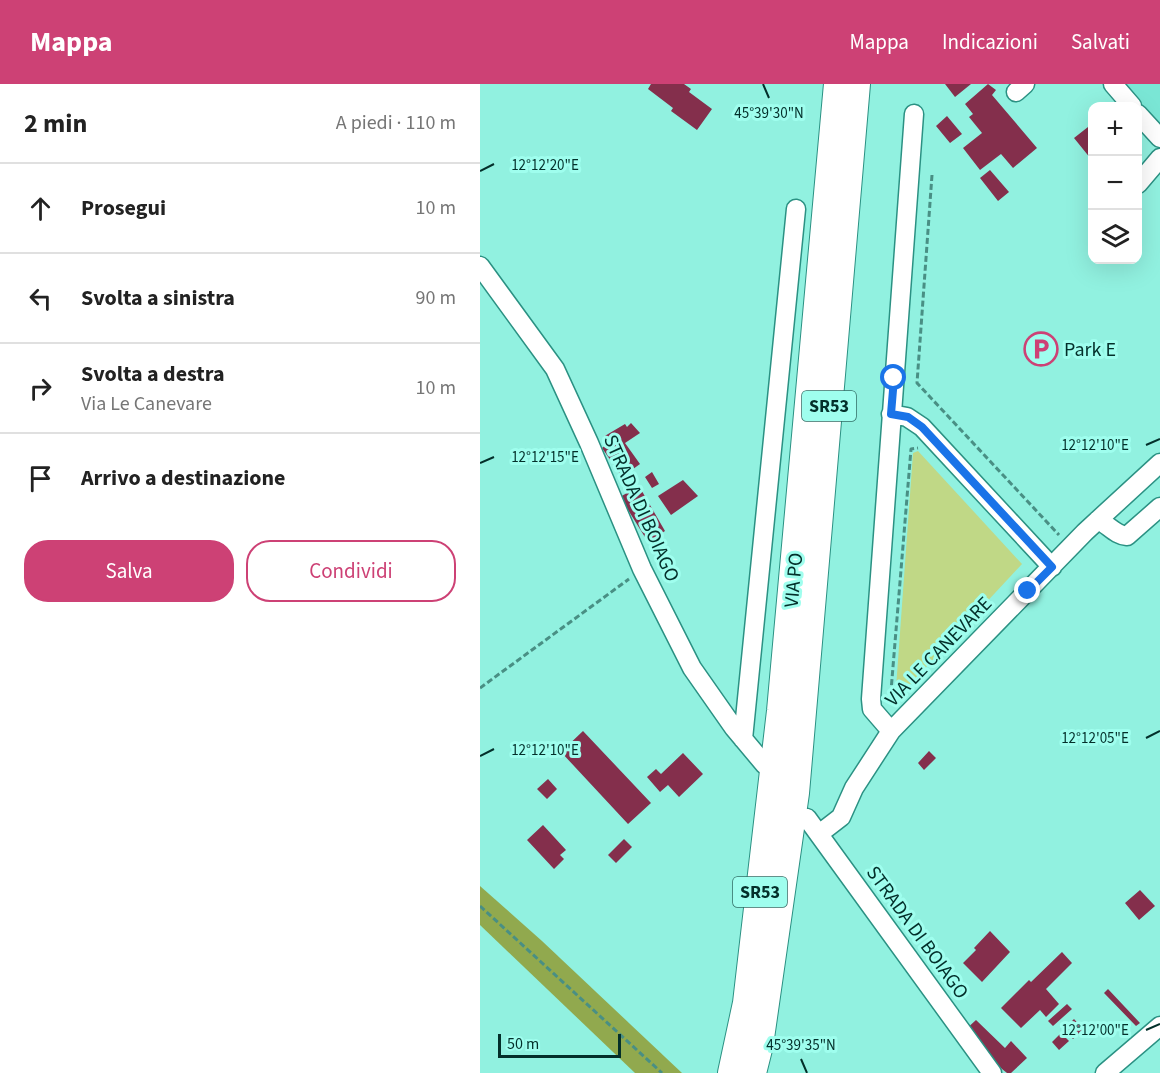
<!DOCTYPE html>
<html lang="it">
<head>
<meta charset="utf-8">
<style>
	:root { --surface:#fff; --page:#f2f2f2; --text:#222; --muted:#767676; --line:#e0e0e0; --accent:#cd4175 }
	body { margin:0; font-family:"Source Sans 3",sans-serif; background:var(--page); color:var(--text) }
	.controls { position:absolute; right:18px; top:18px; display:grid; overflow:hidden; border-radius:12px; box-shadow:0 6px 24px #0002 }
	.controls button { width:54px; height:54px; display:grid; place-items:center; padding:0; border:0; border-bottom:2px solid var(--line); background:var(--surface); color:var(--text); font:30px sans-serif }
	.scale { position:absolute; left:18px; bottom:15px; width:123px; box-sizing:border-box; padding-left:6px; border:3px solid #032f2a; border-top:0; font-size:16px; line-height:21px; white-space:nowrap; color:#032f2a; -webkit-text-stroke:4px #9ffeee; paint-order:stroke }
	.stop { position:absolute; width:18px; height:18px; margin:-14px; border:4px solid #1a73e8; border-radius:50%; background:#fff }
	.stop.end { background:#1a73e8; border-color:#fff; box-shadow:0 2px 6px #0008 }
	.list { margin:0; padding:0; list-style:none }
	h2 { display:flex; justify-content:space-between; align-items:center; height:78px; margin:0; padding:0 24px; font-size:26px }
	h2 small { font-size:20px; font-weight:400; color:var(--muted) }
	.list li { display:grid; grid-template-columns:39px 1fr auto; gap:18px; align-items:center; box-sizing:border-box; height:90px; padding:0 24px; border-top:2px solid var(--line) }
	.list b { display:block; font-size:22px; white-space:nowrap }
	.list p { margin:0; font-size:20px; white-space:nowrap; color:var(--muted) }
	.list em { font-size:20px; font-style:normal; color:var(--muted) }
	.actions { display:flex; gap:12px; padding:18px 24px }
	.actions a { flex:1; padding:14px 0; border:2px solid var(--accent); border-radius:24px; text-align:center; font-size:21px; color:var(--accent) }
	.actions .main { background:var(--accent); color:#fff }
	.icon { flex:none; width:33px; height:33px; fill:none; stroke:currentColor; stroke-width:2; stroke-linecap:round; stroke-linejoin:round }
	.map { position:relative; flex:none; width:680px; height:989px; overflow:hidden }
	header { display:flex; align-items:center; gap:36px; box-sizing:border-box; height:84px; padding:0 30px; background:var(--accent); color:#fff }
	header strong { font-size:28px }
	nav { display:flex; gap:33px; margin-inline-start:auto; font-size:21px }
	main { display:flex }
	aside { flex:1; background:var(--surface) }
	.map>svg:first-child { display:block }
</style>
</head>
<body>
<header>
<strong>Mappa</strong>
<nav><a>Mappa</a><a>Indicazioni</a><a>Salvati</a></nav>
</header>
<main>
<aside>
<h2>2 min<small>A piedi · 110 m</small></h2>
<ul class="list">
<li><svg class="icon" aria-label="ahead" viewBox="0 0 24 24"><path d="M12 20V5M6 11l6-6 6 6"/></svg><div><b>Prosegui</b></div><em>10 m</em></li>
<li><svg class="icon" aria-label="left" viewBox="0 0 24 24"><path d="M17 20v-9H6M10 6l-5 5 5 5"/></svg><div><b>Svolta a sinistra</b></div><em>90 m</em></li>
<li><svg class="icon" aria-label="right" viewBox="0 0 24 24"><path d="M7 20v-9h11M14 6l5 5-5 5"/></svg><div><b>Svolta a destra</b><p>Via Le Canevare</p></div><em>10 m</em></li>
<li><svg class="icon" aria-label="arrive" viewBox="0 0 24 24"><path d="M6 21V4h12l-3 4 3 4H6"/></svg><div><b>Arrivo a destinazione</b></div></li>
</ul>
<div class="actions"><a class="main">Salva</a><a>Condividi</a></div>
</aside>
<div class="map">
<svg width="680" height="989" viewBox="0 0 680 989">
	<rect width="100%" height="100%" fill="#91f1e0"/>
	<path fill="#7ae6d5" d="M644,0H680V43Z"/>
	<path fill="#c0d886" d="M438,367L542,480L421,610L416,604L433,369Z"/>
	<path fill="#91a94e" d="M0,802L62,857L202,989H155L0,841Z"/>
	<path fill="#842f4c" d="M171,0H204L211,5L209,8L232,25L217,46L191,27L193,24L168,5Z
		M465,0H491L475,13Z
		M508,0L516,6L512,11L557,64L533,84L521,70L500,86L483,64L502,49L489,33L493,30L485,20Z
		M467,32L482,50L470,59L456,42Z
		M608,43L612,48L611,75L594,54Z
		M510,86L529,108L518,117L500,94Z
		M151,339L160,349L145,359L160,380L142,393L122,364L127,360L123,353L145,340L147,343Z
		M172,388L179,400L172,404L165,393Z
		M203,396L218,412L191,431L178,412Z
		M159,402L185,447L168,458L140,413Z
		M103,647L171,719L148,740L81,668Z
		M449,667L456,674L444,686L438,679Z
		M203,669L223,690L199,713L188,701L180,708L167,693L176,685L181,690Z
		M68,695L77,705L67,715L57,705Z
		M63,741L86,766L80,771L84,775L74,785L47,756Z
		M144,755L152,763L136,779L128,771Z
		M660,806L675,822L659,836L645,819Z
		M510,847L530,868L502,898L483,879L496,866L494,864Z
		M582,868L592,879L566,905L579,920L566,933L560,926L541,944L521,924L549,896L551,898Z
		M628,905L660,939L656,942L624,909Z
		M587,920L592,925L573,942L568,937Z
		M594,935L603,945L593,955L584,945Z
		M496,936L525,964L531,957L547,974L531,989H527L522,985L484,947Z
		M581,949L589,957L579,966L572,958Z"/>
	<g fill="none" stroke-linecap="round" stroke-linejoin="round">
		<defs>
			<path id="minor" d="M633,0L652,22
				M536,8L545,0
				M658,30L680,54
				M658,100L680,74
				M0,182L75,285L109,359L162,485L212,584L254,644L285,681
				M411,330L427,333L442,343L572,483
				M618,436C629,441 635,451 647,452L680,423
				M411,647L392,625L391,615L434,30
				M263,655L316,125
				M327,734L512,989
				M339,750L361,733L374,704L411,647L605,448L680,379
				M625,989L680,942"/>
			<path id="highway" d="M251,989L266,919L300,627L357,0
				M273,989L280,961L316,709L377,0"/>
		</defs>
		<use href="#minor" stroke="#2b9183" stroke-width="21"/>
		<use href="#highway" stroke="#2b9183" stroke-width="28"/>
		<path stroke="#498f84" stroke-width="3" stroke-dasharray="6 3" stroke-linecap="butt" d="M452,91L437,299L579,451
			M0,604L149,495
			M419,616L411,607L431,365L438,364
			M0,822L182,989"/>
		<use href="#minor" stroke="#fff" stroke-width="18"/>
		<use href="#highway" stroke="#fff" stroke-width="26"/>
	</g>
	<g fill="none" stroke-linecap="round" stroke-linejoin="round">
		<path stroke="#1a73e8" stroke-width="8" d="M414,294L411,330L428,333L442,343L572,483L548,507"/>
	</g>
	<path fill="none" stroke="#032f2a" stroke-width="2" d="M283,0L289,14M0,87L14,80M666,361L680,355M0,379L14,373M666,654L680,647M0,672L14,665M666,946L680,940M321,975L327,989"/>
	<defs>
		<symbol id="parking-ring" viewBox="-11 -11 22 22"><circle r="9.5" fill="#9ffeee" stroke="#cd4175" stroke-width="1.5"/><path d="M-3.5-5.5H1a3.5 3.5 0 0 1 0 7H-1V5.5H-3.5ZM-1-3.4V-.6H.8a1.4 1.4 0 0 0 0-2.8Z" fill="#cd4175"/></symbol>
	</defs>
	<g fill-rule="evenodd">
		<use href="#parking-ring" x="542" y="246" width="38" height="38"/>
	</g>
	<g text-anchor="middle" stroke-width="6" stroke-linejoin="round" paint-order="stroke">
		<g fill="#9ffeee" stroke="#326d65" stroke-width="1.5">
			<rect x="322" y="307" width="54" height="30" rx="4.5"/>
			<rect x="253" y="793" width="54" height="30" rx="4.5"/>
		</g>
		<g font-size="18" font-weight="bold" fill="#032f2a">
			<text x="349" y="328">SR53</text>
			<text x="280" y="814">SR53</text>
		</g>
		<g font-size="20" fill="#032f2a" stroke="#9ffeee" text-anchor="start">
			<text x="584" y="272">Park E</text>
		</g>
		<g font-size="20" fill="#032f2a" stroke="#9ffeee">
			<text transform="translate(162 424) rotate(66)" y="7">STRADA DI BOIAGO</text>
			<text transform="translate(313 496) rotate(-85)" y="7">VIA PO</text>
			<text transform="translate(458 567) rotate(-46)" y="7">VIA LE CANEVARE</text>
			<text transform="translate(438 848) rotate(54)" y="7">STRADA DI BOIAGO</text>
		</g>
	</g>
	<g font-size="15" text-anchor="middle" fill="#032f2a" stroke="#9ffeee" stroke-width="6" stroke-linejoin="round" paint-order="stroke">
		<text x="289" y="34">45°39'30"N</text>
		<text x="65" y="86">12°12'20"E</text>
		<text x="615" y="366">12°12'10"E</text>
		<text x="65" y="378">12°12'15"E</text>
		<text x="615" y="659">12°12'05"E</text>
		<text x="65" y="671">12°12'10"E</text>
		<text x="615" y="951">12°12'00"E</text>
		<text x="321" y="966">45°39'35"N</text>
	</g>
</svg>
<div class="controls">
<button>+</button>
<button>−</button>
<button><svg class="icon" aria-label="layers" viewBox="0 0 24 24"><path d="M12 4l9 5-9 5-9-5zM3 14l9 5 9-5"/></svg></button>
</div>
<div class="scale">50 m</div>
<div class="stop" style="left:414px;top:294px"></div>
<div class="stop end" style="left:548px;top:507px"></div>
</div>
</main>
</body>
</html>
